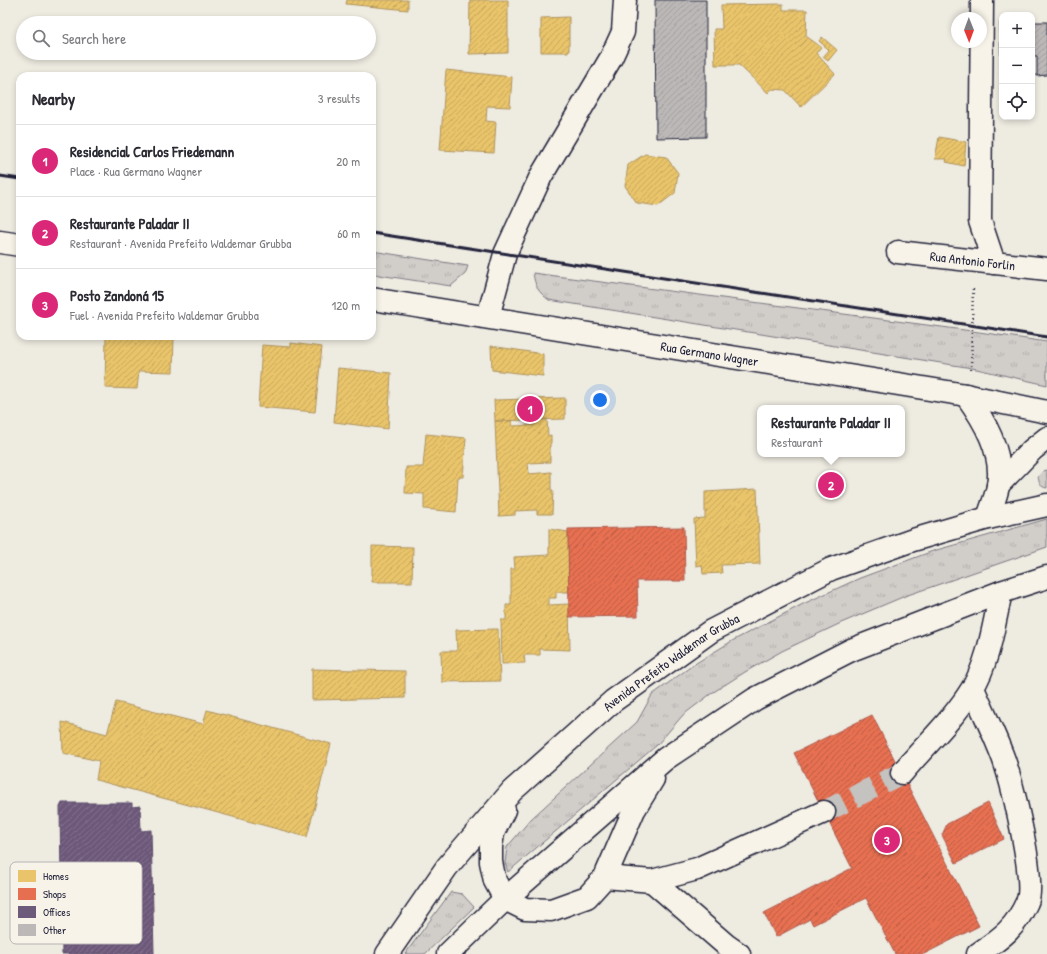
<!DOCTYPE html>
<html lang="en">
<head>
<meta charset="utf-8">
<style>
	:root { --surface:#fff; --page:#f7f7f7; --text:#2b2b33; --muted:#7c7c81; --line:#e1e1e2; --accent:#db2777 }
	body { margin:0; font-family:"Patrick Hand",sans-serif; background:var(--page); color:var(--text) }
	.controls { position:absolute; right:12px; top:12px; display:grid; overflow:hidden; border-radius:8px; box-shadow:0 2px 6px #0003 }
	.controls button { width:36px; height:36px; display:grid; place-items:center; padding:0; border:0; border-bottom:1px solid var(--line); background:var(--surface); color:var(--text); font:20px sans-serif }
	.compass { position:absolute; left:951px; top:12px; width:36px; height:36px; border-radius:50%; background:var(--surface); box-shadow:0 2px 6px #0003; rotate:179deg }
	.you { position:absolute; left:600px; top:400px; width:14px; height:14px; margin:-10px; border:3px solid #fff; border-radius:50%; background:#1a73e8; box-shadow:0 0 0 6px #1a73e833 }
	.badge { display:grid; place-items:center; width:26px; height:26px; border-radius:50%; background:var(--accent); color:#fff; font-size:13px; font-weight:700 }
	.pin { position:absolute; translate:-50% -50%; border:2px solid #fff; box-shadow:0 1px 4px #0006 }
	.popup { position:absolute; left:757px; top:405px; width:148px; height:52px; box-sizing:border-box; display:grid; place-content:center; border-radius:8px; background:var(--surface); filter:drop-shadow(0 1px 3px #0005); font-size:13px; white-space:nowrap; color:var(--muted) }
	.popup b { font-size:15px; color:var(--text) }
	.popup::after { content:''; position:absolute; left:50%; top:100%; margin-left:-8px; border:8px solid transparent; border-top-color:var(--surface) }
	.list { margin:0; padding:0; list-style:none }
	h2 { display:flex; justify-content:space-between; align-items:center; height:52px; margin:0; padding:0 16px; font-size:17px }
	h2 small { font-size:13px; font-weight:400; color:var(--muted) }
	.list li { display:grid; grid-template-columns:26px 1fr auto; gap:12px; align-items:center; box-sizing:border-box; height:72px; padding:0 16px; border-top:1px solid var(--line) }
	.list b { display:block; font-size:15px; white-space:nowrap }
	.list p { margin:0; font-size:13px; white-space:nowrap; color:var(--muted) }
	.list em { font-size:13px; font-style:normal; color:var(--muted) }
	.icon { flex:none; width:22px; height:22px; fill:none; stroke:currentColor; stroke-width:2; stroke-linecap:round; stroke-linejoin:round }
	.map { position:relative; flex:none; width:1047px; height:954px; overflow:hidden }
	.search { position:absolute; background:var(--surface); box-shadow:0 2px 6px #0003; left:16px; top:16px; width:360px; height:44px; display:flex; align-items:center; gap:10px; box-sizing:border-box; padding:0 14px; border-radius:22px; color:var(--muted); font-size:15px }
	.panel { position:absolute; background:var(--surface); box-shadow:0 2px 6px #0003; left:16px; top:72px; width:360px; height:268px; border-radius:12px }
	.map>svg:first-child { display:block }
</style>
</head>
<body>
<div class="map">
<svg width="1047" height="954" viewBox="0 0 1047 954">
	<defs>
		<pattern id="grass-tufts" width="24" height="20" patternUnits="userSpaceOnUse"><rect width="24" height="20" fill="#d1cdc9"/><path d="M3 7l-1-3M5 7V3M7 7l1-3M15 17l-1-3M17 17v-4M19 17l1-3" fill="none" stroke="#b3b0ae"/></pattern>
		<pattern id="homes-hatch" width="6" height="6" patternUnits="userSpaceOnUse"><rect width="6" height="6" fill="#e9c46a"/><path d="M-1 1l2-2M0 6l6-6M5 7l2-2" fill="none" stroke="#c8a85d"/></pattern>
		<pattern id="shops-hatch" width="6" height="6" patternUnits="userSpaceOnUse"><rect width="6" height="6" fill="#e76f51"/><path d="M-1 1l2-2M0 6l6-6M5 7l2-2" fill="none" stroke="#bb5b44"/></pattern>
		<pattern id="offices-hatch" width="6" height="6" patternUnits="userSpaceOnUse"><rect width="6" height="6" fill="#6d597a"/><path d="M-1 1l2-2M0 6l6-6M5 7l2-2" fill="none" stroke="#81728c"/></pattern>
		<pattern id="building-hatch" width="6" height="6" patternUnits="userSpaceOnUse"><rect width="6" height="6" fill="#bbb8b7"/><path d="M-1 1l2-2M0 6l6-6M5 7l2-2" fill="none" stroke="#a09e9e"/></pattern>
	</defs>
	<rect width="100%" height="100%" fill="#eeebe1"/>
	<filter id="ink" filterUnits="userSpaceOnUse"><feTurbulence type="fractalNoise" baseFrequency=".025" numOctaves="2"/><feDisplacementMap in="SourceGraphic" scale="8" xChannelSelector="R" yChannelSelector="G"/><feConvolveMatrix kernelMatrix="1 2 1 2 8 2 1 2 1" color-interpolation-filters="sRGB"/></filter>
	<g filter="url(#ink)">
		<path fill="url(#grass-tufts)" stroke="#7a7882" d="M372,251L468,266L465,274L451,286L372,274Z
			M533,273L972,331L1047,342V385L972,368L549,300C538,292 535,286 533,273Z
			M1047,470V488C1040,487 1039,483 1038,476L1043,471Z
			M1047,519V547L905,596L841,623L782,651L745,672L712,693L683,715L657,745L508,872L505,863L507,847L531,819L637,722L652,695L693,665L732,641L803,604L860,578L933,551Z
			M451,892L462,894L474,907L425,954H405Z"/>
		<path fill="url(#homes-hatch)" stroke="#ad935c" d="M347,0H408V10L346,4Z
			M470,0H508V53L469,54Z
			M783,4V10H807L806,36L821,47L816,53L835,74L801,107L785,90L772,89L768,93L739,65H715L714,29H722L721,5Z
			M569,17V52H541V18Z
			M822,37L837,50L828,61L823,57L829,50L819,41Z
			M446,70L512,77L510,107L487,106L486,121L496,122L494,153L440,150Z
			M939,137L966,142L964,166L946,162L947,159H935Z
			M645,154L666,157L678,173L675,193L658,206L637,203L625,186L628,165Z
			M106,336H174L173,372L139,371L137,389L105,388Z
			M291,343L322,347L315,412L258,407L262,345L291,347Z
			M491,346L543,354V376L492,370Z
			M338,368L391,373L388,429L334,422Z
			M565,398V419L495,421L494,400Z
			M547,419L548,436L551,435V443L550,444V462L528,463L529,474L551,472V490H553L552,514H537V510L515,511V515L499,516L495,421H512V426L534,425L533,420Z
			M426,434L466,438L463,477H458L456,512L424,509V494L405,493L406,467H423Z
			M757,489L760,564L721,565L722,573L703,574L702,565L696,566L694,519L705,518V492Z
			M549,529L568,532L569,592H556V598H549V605L569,604L570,650L540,649V655H524L525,663L502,664L501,620H506V605H511V569H515L514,557L549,555Z
			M372,546L413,547L412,582H372Z
			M498,629L500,681L442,682L441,651H457L456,630Z
			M312,669L405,671V698L312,700Z
			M116,702L203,724L207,710L331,744L307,837L96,780L99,761L63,753L62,722L107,734Z"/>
		<path fill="url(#shops-hatch)" stroke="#ac584a" d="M684,527L685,581H637L638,616L569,617L568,529Z
			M872,715L979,926L924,954H895L866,898L813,925L810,919L776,937L764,913L852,868L794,753Z
			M988,803L1004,839L956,863L942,835L947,824Z"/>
		<path fill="url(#offices-hatch)" stroke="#564867" d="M62,803H132V807L140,806L141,831L151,830L154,954H62L60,807Z"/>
		<path fill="url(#building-hatch)" stroke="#22223b" d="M655,0H706V137L656,138Z
			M1000,22H1002V55H1001Z
			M1032,22H1047V75L1037,76V56H1032Z"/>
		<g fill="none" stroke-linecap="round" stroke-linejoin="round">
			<path stroke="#c5c3c0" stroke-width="22" stroke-dasharray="22 11" stroke-linecap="butt" d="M824,812L902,773"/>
			<defs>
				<g id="minor">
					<path d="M982,0L980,221L994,263"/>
					<path d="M0,242L20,245"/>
					<path id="s1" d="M898,252L1047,269"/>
					<path id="s2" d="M372,299L960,394L1047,412"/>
					<path d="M488,317L505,254L541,176L611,58L623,32L625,0"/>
					<path d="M973,688C983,712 995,735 1004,760C1012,783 1037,883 1027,902C1015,929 1001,938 978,954"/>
					<path d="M902,773C925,745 953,720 972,689C989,662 994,623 1001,592"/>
					<path d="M605,877L652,881L697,869L824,812"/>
					<path d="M652,881L726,945L739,954"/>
				</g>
				<g id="highway">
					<path d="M966,395C984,420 1004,453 998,486C996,497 991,508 988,518"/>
					<path d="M998,485L1032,450L1047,438"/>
					<path d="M504,810L493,833L491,847V862L495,881L505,899L525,909L551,910L587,897L605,877L634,810L653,779"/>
					<path id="s3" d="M387,954L447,867L512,791L613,701L711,631L831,569L913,540L988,518L1047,505"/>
					<path d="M448,954L505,899L665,759L755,699L851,650L1001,592L1047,577"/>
				</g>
			</defs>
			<use href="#minor" stroke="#22223b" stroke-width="25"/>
			<use href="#highway" stroke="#22223b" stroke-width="25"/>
			<path stroke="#22223b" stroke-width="2.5" stroke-dasharray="1 3" stroke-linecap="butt" d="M971,370L973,287"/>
			<use href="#minor" stroke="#f7f3e8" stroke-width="22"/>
			<use href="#highway" stroke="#f7f3e8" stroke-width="22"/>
			<path stroke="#22223b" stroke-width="3" d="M0,176L20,179
				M372,233L1047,337"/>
		</g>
	</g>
	<g text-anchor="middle" stroke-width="4" stroke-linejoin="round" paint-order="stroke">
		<g font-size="13" fill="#22223b" stroke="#f7f3e8">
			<text dy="5" stroke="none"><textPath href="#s1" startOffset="75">Rua Antonio Forlin</textPath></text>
			<text dy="5" stroke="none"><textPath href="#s2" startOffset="342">Rua Germano Wagner</textPath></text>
			<text dy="5" stroke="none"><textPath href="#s3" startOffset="411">Avenida Prefeito Waldemar Grubba</textPath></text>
		</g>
	</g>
	<rect x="10" y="862" width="132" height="82" rx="6" fill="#f7f3e8" stroke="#b7b4b4" stroke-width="1"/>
	<rect x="18" y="870" width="18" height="12" fill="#e9c46a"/>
	<rect x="18" y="888" width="18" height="12" fill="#e76f51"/>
	<rect x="18" y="906" width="18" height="12" fill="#6d597a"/>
	<rect x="18" y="924" width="18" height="12" fill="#bbb8b7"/>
	<g font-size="11" fill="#22223b">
		<text x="43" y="880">Homes</text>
		<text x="43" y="898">Shops</text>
		<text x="43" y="916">Offices</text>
		<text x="43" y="934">Other</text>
	</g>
</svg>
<div class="controls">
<button>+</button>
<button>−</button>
<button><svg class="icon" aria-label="locate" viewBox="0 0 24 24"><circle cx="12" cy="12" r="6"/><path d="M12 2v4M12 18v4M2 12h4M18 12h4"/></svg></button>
</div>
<svg class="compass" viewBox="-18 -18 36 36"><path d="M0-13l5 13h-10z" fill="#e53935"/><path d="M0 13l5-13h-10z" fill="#7c7c81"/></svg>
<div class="you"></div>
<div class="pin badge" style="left:530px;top:409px">1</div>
<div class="pin badge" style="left:831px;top:485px">2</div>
<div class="popup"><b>Restaurante Paladar II</b>Restaurant</div>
<div class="pin badge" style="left:887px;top:840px">3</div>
<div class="search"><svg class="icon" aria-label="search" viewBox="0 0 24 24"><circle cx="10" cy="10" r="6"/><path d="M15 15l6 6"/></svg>Search here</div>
<section class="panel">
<h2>Nearby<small>3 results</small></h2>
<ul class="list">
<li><span class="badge">1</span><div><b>Residencial Carlos Friedemann</b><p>Place · Rua Germano Wagner</p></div><em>20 m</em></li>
<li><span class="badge">2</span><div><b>Restaurante Paladar II</b><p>Restaurant · Avenida Prefeito Waldemar Grubba</p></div><em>60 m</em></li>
<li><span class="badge">3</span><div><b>Posto Zandoná 15</b><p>Fuel · Avenida Prefeito Waldemar Grubba</p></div><em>120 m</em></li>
</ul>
</section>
</div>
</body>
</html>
